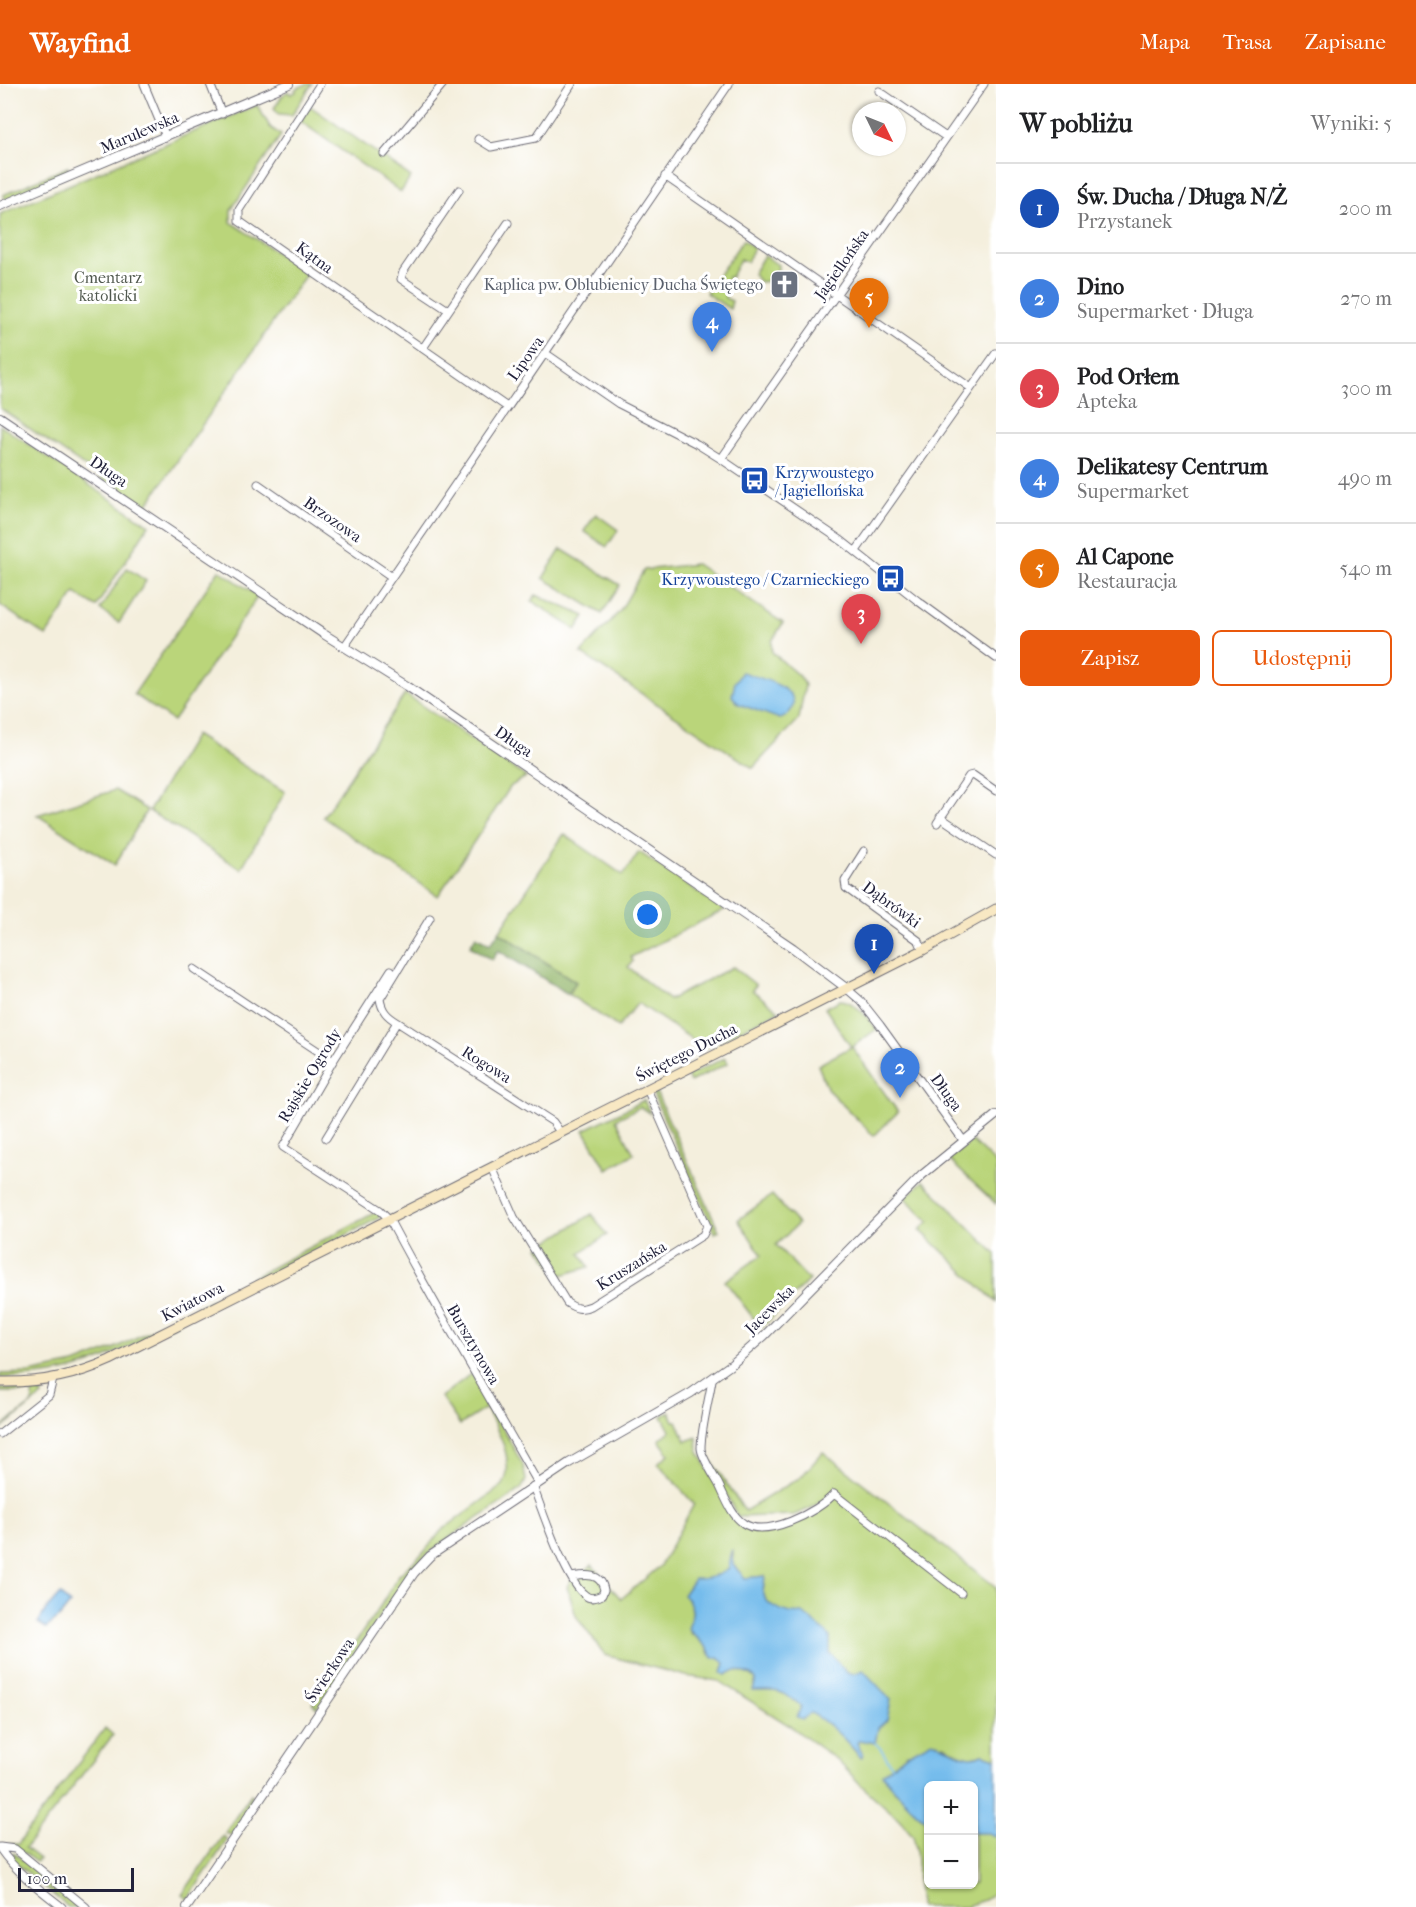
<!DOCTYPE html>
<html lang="pl">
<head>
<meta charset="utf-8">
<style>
	:root { --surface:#fff; --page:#f6f6f6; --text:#202124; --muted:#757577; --line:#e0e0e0; --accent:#ea580c }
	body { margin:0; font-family:"IM FELL French Canon",serif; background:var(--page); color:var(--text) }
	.controls { position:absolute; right:18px; bottom:18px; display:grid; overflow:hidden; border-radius:9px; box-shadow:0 2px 4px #0004 }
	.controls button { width:54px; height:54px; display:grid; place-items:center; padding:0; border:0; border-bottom:2px solid var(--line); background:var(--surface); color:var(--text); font:30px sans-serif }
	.compass { position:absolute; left:852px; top:18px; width:54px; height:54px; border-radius:50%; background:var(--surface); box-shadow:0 2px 4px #0004; rotate:133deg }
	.scale { position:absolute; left:18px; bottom:15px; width:116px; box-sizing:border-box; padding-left:6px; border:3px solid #22223b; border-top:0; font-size:16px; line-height:21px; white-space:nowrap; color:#22223b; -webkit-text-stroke:4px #fff; paint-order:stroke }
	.you { position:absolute; left:648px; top:831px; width:21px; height:21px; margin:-15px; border:4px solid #fff; border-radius:50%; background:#1a73e8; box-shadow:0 0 0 9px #1a73e833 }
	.badge { display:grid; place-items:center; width:39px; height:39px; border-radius:50%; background:var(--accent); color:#fff; font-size:20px; font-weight:700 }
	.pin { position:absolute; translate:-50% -50px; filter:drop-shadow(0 2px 3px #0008) }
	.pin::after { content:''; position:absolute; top:32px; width:21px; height:18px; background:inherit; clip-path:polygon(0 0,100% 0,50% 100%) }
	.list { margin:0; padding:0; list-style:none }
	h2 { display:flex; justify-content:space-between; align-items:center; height:78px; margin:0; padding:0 24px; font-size:26px }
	h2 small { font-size:20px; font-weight:400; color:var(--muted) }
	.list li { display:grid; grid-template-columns:39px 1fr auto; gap:18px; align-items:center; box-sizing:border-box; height:90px; padding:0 24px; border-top:2px solid var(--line) }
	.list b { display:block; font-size:22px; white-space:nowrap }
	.list p { margin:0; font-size:20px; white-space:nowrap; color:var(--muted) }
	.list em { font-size:20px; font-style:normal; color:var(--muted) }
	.actions { display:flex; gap:12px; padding:18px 24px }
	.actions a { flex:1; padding:14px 0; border:2px solid var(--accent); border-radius:9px; text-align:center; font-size:21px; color:var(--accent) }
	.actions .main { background:var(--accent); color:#fff }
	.map { position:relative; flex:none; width:996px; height:1823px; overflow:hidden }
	header { display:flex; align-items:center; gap:36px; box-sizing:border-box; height:84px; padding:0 30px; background:var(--accent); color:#fff }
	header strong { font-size:28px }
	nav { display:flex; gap:33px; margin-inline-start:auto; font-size:21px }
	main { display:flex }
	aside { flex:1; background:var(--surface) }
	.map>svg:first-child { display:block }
</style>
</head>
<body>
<header>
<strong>Wayfind</strong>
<nav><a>Mapa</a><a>Trasa</a><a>Zapisane</a></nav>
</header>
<main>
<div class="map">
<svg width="996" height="1823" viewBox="0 0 996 1823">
	<rect width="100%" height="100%" fill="#fff"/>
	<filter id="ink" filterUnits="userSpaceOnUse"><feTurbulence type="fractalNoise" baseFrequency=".0167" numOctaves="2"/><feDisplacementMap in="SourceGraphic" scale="12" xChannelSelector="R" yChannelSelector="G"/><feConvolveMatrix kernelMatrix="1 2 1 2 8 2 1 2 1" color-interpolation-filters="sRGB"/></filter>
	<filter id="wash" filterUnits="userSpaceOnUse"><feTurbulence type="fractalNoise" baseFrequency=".008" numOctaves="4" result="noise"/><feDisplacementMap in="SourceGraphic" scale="24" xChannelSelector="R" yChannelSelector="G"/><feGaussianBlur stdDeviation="1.35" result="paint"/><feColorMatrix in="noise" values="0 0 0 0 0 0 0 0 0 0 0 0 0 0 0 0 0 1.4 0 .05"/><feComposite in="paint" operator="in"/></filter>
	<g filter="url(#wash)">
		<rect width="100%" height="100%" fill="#f4efdd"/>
		<path fill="#bad57a" stroke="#6e7c5a" stroke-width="1.5" fill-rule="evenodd" d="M307,0H312L292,31L279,30L274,24L282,12L288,7L290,10L296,8L295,5Z
			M257,21L270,43L281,51L231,126V138L307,189L145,424L0,324V130Z
			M310,22L411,93L401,108L300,37Z
			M68,83V90L6,116L3,111Z
			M743,156L754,164L747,178L740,175L731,193H728L725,214L732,217L730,225L706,209Z
			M764,171L778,181L777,196L760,198L753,190Z
			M0,341L149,441L96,523L75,509L46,552L0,521Z
			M596,430L618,446L607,463L584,447Z
			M561,465L620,501L602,530L543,494Z
			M696,480L783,539L772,557V568L801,594L805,601L799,635L753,684L581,569L620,527L644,486Z
			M127,484L146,497L119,539L100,525Z
			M219,486L258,512L173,637L134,610Z
			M536,511L585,532L576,546L532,517Z
			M405,610L526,693L511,702L438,812L323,733Z
			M195,651L285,708L241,785L149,727Z
			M115,706L147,726L115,781L37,731Z
			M564,750L623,791L639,768L724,826L631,873L633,877L628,883L669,916L733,883L756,901L752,906L779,927L705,964L638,919L618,943L568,910L576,898L499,848Z
			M840,916C855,916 868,935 877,945L852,963L898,1028L874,1052L828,1006L818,981L851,963L825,924Z
			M725,974L728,979L690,998L687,992Z
			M656,1008L719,1147L715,1149L653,1010Z
			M644,1016L650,1029L640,1023L616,1035L634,1070L607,1085L584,1046Z
			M972,1057L996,1080V1120L948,1075Z
			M923,1097L996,1170V1218L920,1146L929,1137L905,1114Z
			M772,1111L798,1140L776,1161L809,1196L761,1244L725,1197L762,1171L738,1136Z
			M378,1127L381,1131L377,1135L194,1229L188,1228Z
			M592,1130L607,1151L580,1169L589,1183L558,1192L539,1163Z
			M180,1232L178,1238C145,1254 113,1273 78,1284C52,1292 26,1293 0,1294V1290L29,1289L75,1280L113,1265Z
			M472,1289L523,1381L526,1396L522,1404C485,1433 443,1452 411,1487L317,1624L313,1620L381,1521L399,1491L425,1467L441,1447L503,1401C516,1375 497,1346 486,1324L460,1341L441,1313Z
			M40,1304L43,1306L41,1311L42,1312L0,1346V1344L33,1319L32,1308H0V1305Z
			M670,1328L674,1337H677L686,1357L697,1353L698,1366L736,1436C743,1444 750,1447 761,1447C776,1447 819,1427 831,1418L826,1414L811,1424L794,1431L738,1433L703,1367L704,1366L745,1427L801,1393L823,1368L996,1503V1674L983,1670C969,1678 956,1669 945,1661C931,1664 909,1664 900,1677C896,1685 895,1697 894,1706C905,1715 915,1729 928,1737V1800H974V1749H989L996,1753V1807L984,1816L969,1821L968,1823H920L916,1764L913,1752L899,1735L864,1704L837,1676L790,1642L719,1597L686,1592L605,1571L576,1532L567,1503L573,1491L581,1490L592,1481L621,1515L660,1482L694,1420L658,1379L669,1370L659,1356L670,1347L662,1332ZM733,1465V1481L745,1494L765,1492L763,1508L766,1517L778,1526L794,1530L839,1581L846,1588L854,1590L878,1644L875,1659L859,1656L857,1659L860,1674L849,1659L823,1635L801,1623L787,1611L772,1605L753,1607L756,1595L752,1591L735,1586L726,1591L722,1587L725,1579L718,1573L709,1570C707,1560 698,1555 690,1549L693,1530L690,1518L729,1484Z
			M105,1644L113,1651L25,1764L39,1775L36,1778L11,1760H18Z
			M251,1710L255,1714L232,1751L225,1749Z
			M223,1752L227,1756L188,1815L182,1811Z
			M14,1769L80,1823H68L10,1774Z"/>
		<path fill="#93b66a" stroke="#5a6c52" stroke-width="1.5" d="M499,848L576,898L568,910L498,866L492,876L470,862L476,852L490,860Z"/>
		<path fill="#74bcec" stroke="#4b6f94" stroke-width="1.5" d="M742,588C756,593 798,602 793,622C791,628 786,633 780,635L739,620L732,612L735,598Z
			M732,1465L733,1481L745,1494L765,1492L763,1508L766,1517C778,1526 788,1531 803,1529L830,1552V1569L846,1588L854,1590L863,1586L891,1616L887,1636L878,1644L875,1659L859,1656L857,1659L863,1671L861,1674C847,1657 830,1639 811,1629L803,1635L797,1633L801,1623C780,1604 778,1607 753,1607L756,1596L752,1591L735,1586L726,1591L722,1589L725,1579L718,1573L713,1574L708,1565L688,1545C693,1530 696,1523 683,1511L694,1495C706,1495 719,1493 729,1484Z
			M60,1510L70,1520L59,1534L46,1544L38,1539L45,1527Z
			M932,1657C949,1662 966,1680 983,1670L996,1674V1753L989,1749H974V1702H928V1737C915,1729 892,1703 882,1690L908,1670Z"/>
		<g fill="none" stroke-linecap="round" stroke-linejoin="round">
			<path stroke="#74bcec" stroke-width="2" d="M875,1659C883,1665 886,1675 893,1683
				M329,1823H332"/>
		</g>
	</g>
	<g filter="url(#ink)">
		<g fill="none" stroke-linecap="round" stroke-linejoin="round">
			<defs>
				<path id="minor" d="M144,0L166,53
					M210,0L222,30
					M320,0L239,126V137L507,323
					M879,7L946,53
					M478,55L491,63L536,54L572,0
					M384,70L443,0
					M665,92L971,304
					M448,226L401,195L403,188L459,106
					M423,264L508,139
					M545,269L619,320L697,360L721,375L842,457L918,517L996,574
					M721,375L984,0
					M258,400L392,493
					M856,467L996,269
					M344,563L729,0
					M940,733L996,771
					M937,739L969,692L973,691L996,707
					M864,767L845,797L846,804L919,857L923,866
					M194,885L333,977
					M391,886L333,977L283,1063L380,1126L389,1135C436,1224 488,1311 538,1399
					M846,904L861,917L880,941L963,1056
					M397,938C387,932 382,927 380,915L430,834
					M326,1054L397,938L553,1038L560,1048
					M492,1083L514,1133L567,1219C576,1225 581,1226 591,1222L703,1151L707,1142L647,1005
					M712,1296C709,1315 701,1346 701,1364C701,1372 714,1392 719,1401C725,1413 731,1431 743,1439C765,1455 818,1428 834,1410L961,1509
					M0,1350L49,1311L53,1295
					M533,1402C542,1426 566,1498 585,1511C590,1516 596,1514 602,1511L604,1506C601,1488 585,1491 571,1493
					M0,1763L15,1765L86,1823
					M0,1765C16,1788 40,1806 62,1823"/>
				<path id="tertiary" d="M0,122L289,0
					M0,333L322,549L407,602L793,864L846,904
					M187,1823L414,1489L430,1472L569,1379L691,1309L732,1280L764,1252L922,1091L996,1031"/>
				<path id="secondary" d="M0,1298C38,1299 75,1292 110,1276L923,866L996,825"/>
			</defs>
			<use href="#minor" stroke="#6c6a74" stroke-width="9"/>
			<use href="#tertiary" stroke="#6c6a74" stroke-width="10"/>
			<use href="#secondary" stroke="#6c6a74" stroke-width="11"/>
			<use href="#minor" stroke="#fff" stroke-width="7"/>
			<use href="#tertiary" stroke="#fff" stroke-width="8"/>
			<use href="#secondary" stroke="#f8e8c3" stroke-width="9"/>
		</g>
	</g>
	<defs>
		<symbol id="church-square" viewBox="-11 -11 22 22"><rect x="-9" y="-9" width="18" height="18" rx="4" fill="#6b7280" stroke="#fff"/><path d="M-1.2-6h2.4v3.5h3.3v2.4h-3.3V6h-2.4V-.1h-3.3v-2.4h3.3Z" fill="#fff"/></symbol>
		<symbol id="bus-square" viewBox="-11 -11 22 22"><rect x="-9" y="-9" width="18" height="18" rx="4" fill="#1a4fb4" stroke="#fff"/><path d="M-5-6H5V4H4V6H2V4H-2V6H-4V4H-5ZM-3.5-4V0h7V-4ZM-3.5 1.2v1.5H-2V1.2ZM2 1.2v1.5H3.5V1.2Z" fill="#fff"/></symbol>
	</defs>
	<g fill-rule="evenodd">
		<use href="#church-square" x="768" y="184" width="33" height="33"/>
		<use href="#bus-square" x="738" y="380" width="33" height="33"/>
		<use href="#bus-square" x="874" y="478" width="33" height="33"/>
	</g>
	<g text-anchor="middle" stroke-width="6" stroke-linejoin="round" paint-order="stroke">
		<g font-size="16" fill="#22223b" stroke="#fff">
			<text transform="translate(139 48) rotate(-23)" y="6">Marulewska</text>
			<text transform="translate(315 173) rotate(36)" y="6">Kątna</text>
			<text transform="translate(841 180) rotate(-55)" y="6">Jagiellońska</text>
			<text transform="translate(525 274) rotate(-55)" y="6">Lipowa</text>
			<text transform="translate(109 387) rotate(34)" y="6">Długa</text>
			<text transform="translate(333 435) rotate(35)" y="6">Brzozowa</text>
			<text transform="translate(514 657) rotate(34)" y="6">Długa</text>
			<text transform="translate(892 820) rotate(36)" y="6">Dąbrówki</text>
			<text transform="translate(686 968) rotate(-27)" y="6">Świętego Ducha</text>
			<text transform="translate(487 980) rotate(32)" y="6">Rogowa</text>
			<text transform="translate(309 991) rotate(-59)" y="6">Rajskie Ogrody</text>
			<text transform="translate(947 1008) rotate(54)" y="6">Długa</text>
			<text transform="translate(631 1181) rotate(-32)" y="6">Kruszańska</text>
			<text transform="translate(192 1217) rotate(-27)" y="6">Kwiatowa</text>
			<text transform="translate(769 1225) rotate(-45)" y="6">Jacewska</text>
			<text transform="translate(474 1260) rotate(60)" y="6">Bursztynowa</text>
			<text transform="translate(329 1586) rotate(-56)" y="6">Świerkowa</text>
		</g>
		<g font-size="16" fill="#50584e" stroke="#fff">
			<text x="108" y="199">Cmentarz<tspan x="108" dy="18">katolicki</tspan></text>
		</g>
		<g font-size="16" fill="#5b616d" stroke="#fff" text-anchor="end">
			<text x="763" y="206">Kaplica pw. Oblubienicy Ducha Świętego</text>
		</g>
		<g font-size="16" fill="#164399" stroke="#fff" text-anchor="start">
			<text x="775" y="394">Krzywoustego<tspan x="775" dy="18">/ Jagiellońska</tspan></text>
			<text x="869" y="501" text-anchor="end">Krzywoustego / Czarnieckiego</text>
		</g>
	</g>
</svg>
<div class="controls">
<button>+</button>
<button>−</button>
</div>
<svg class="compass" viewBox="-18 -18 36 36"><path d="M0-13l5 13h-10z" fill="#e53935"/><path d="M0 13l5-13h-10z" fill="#757577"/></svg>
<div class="scale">100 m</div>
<div class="you"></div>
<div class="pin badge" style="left:874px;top:890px;background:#1a4fb4">1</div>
<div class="pin badge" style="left:900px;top:1014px;background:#3f7fe0">2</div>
<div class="pin badge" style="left:861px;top:560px;background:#e0444e">3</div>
<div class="pin badge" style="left:712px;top:268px;background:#3f7fe0">4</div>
<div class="pin badge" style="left:869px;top:244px;background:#e8710a">5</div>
</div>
<aside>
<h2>W pobliżu<small>Wyniki: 5</small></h2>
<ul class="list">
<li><span class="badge" style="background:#1a4fb4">1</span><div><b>Św. Ducha / Długa N/Ż</b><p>Przystanek</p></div><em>200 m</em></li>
<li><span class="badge" style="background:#3f7fe0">2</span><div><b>Dino</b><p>Supermarket · Długa</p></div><em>270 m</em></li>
<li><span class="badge" style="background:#e0444e">3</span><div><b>Pod Orłem</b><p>Apteka</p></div><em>300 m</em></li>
<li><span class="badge" style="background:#3f7fe0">4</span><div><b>Delikatesy Centrum</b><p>Supermarket</p></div><em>490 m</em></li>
<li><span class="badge" style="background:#e8710a">5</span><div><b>Al Capone</b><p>Restauracja</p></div><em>540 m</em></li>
</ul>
<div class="actions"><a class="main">Zapisz</a><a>Udostępnij</a></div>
</aside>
</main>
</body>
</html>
